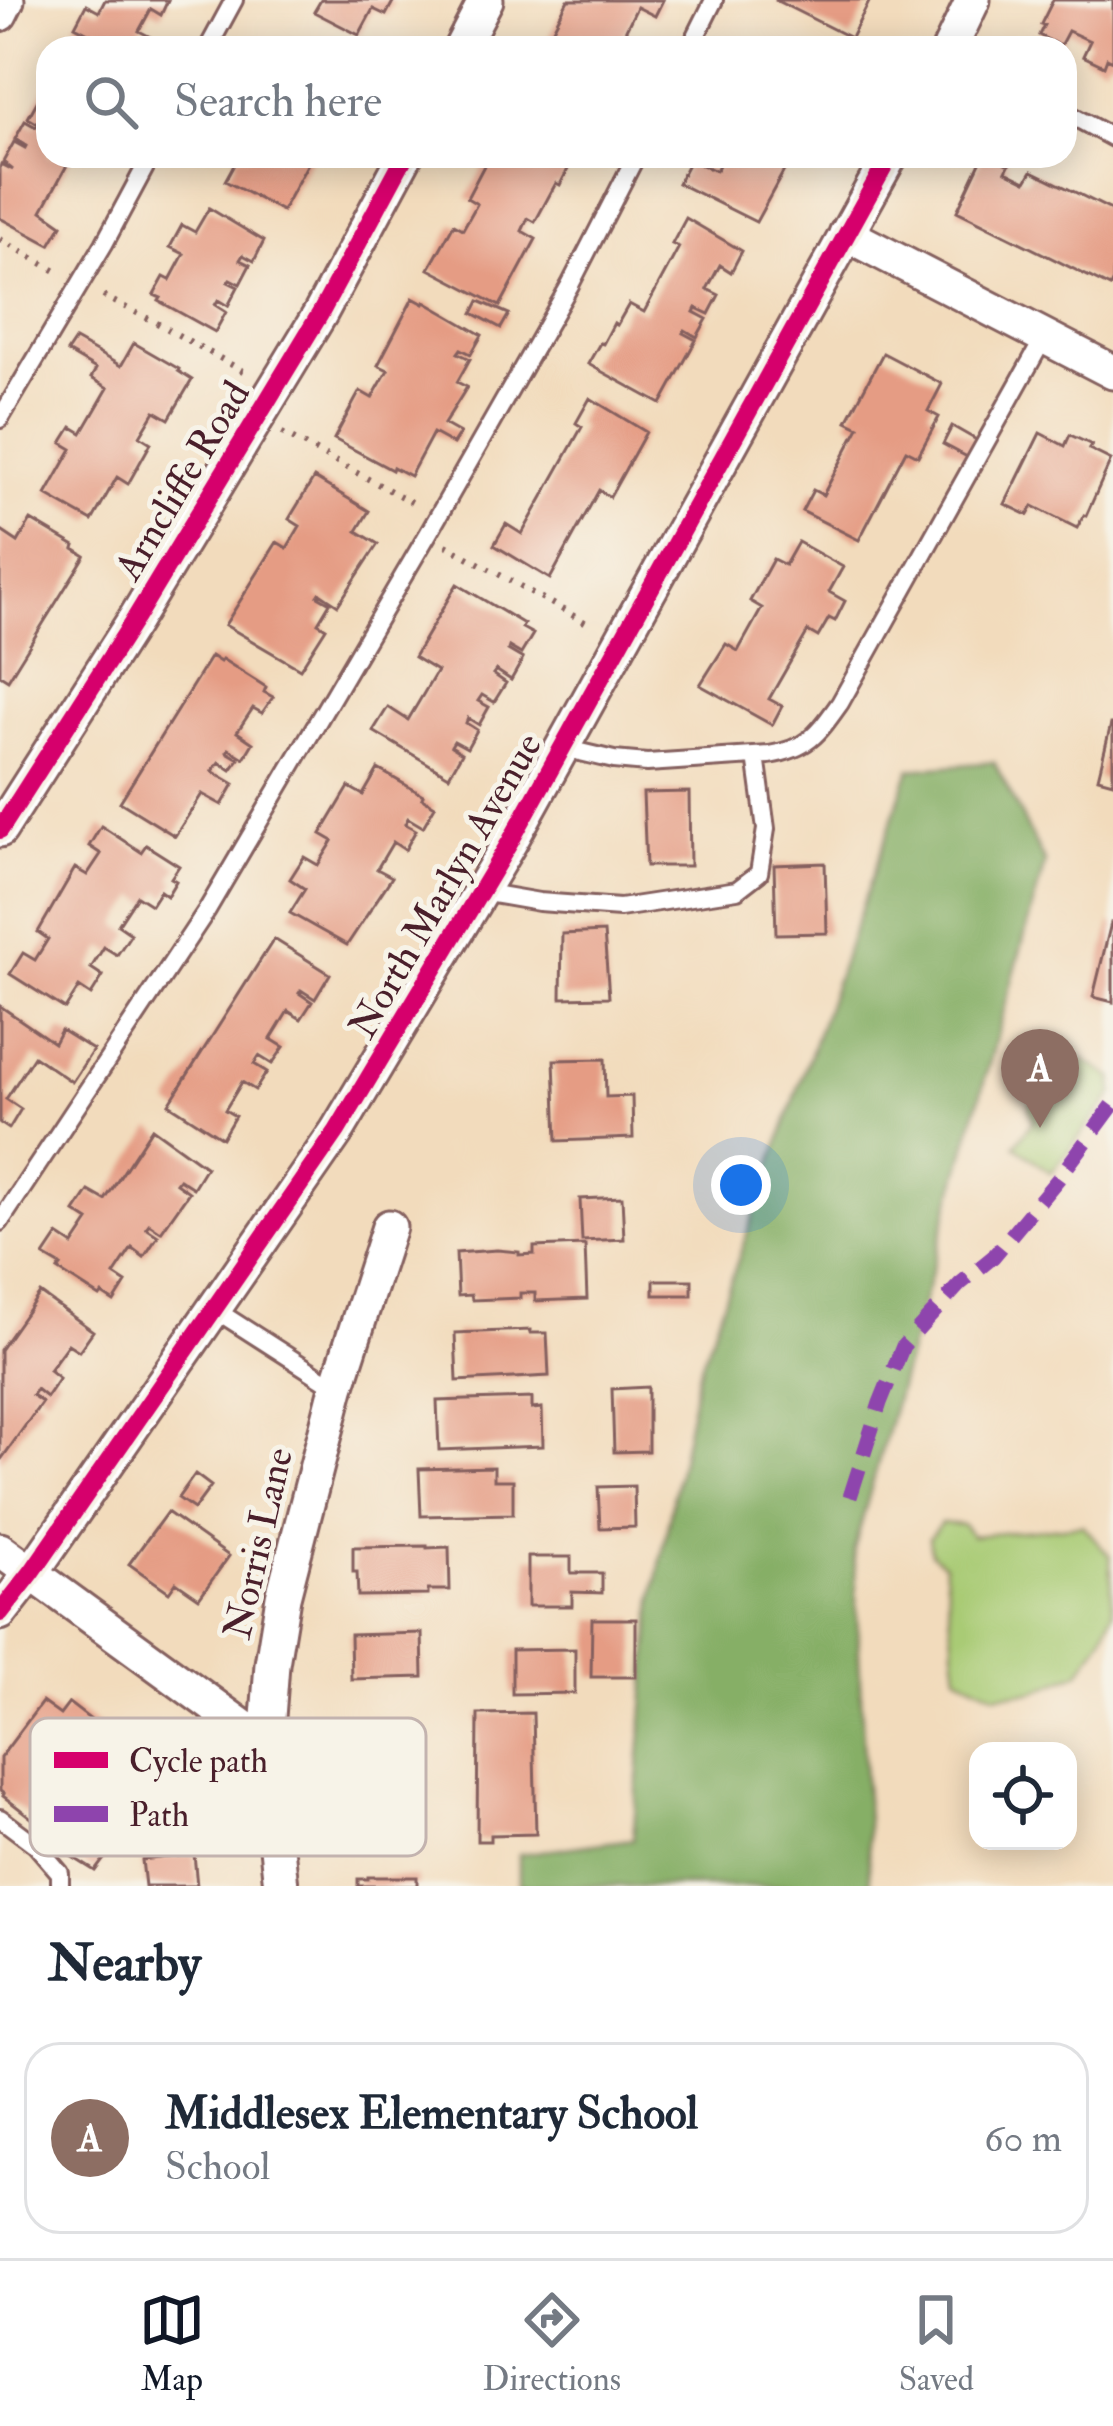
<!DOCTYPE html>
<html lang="en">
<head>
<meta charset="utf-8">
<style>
	:root { --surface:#fff; --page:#f2f2f3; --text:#1f2937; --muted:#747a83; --line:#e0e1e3; --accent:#111827 }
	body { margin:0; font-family:"IM FELL Double Pica",serif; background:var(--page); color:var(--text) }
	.controls { position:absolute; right:36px; bottom:36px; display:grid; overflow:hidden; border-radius:24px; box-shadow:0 6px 30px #0003 }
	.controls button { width:108px; height:108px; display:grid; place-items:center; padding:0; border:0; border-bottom:3px solid var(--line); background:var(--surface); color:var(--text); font:60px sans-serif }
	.you { position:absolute; left:741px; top:1185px; width:42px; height:42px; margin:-30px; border:9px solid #fff; border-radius:50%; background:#1a73e8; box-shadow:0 0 0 18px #1a73e833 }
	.badge { display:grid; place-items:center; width:78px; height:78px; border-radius:50%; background:var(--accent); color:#fff; font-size:39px; font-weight:700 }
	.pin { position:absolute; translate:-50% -99px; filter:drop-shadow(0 3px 6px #0008) }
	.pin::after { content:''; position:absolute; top:63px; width:42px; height:36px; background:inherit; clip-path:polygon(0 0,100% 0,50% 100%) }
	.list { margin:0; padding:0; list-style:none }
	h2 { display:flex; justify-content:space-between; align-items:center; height:156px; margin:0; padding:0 48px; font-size:51px }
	h2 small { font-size:39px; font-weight:400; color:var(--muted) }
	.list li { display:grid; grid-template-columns:78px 1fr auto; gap:36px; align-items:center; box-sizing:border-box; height:192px; margin:0 24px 24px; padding:0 24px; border:3px solid var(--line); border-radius:36px }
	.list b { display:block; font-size:45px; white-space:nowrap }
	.list p { margin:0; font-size:39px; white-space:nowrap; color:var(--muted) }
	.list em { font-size:39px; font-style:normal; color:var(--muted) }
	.icon { flex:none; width:66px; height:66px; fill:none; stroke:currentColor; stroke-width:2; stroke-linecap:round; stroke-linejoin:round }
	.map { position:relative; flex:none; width:1113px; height:1886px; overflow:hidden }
	.search { position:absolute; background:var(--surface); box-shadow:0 6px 30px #0003; left:36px; right:36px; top:36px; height:132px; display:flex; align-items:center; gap:30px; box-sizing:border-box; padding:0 42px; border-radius:36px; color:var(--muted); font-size:45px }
	.sheet { height:372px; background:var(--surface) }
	nav { display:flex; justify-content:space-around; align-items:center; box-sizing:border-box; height:168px; border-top:3px solid var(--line); background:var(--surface); font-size:33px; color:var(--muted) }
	nav a { display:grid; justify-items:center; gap:6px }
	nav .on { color:var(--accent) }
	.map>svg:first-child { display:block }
</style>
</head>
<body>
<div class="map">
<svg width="1113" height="1886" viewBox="0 0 1113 1886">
	<rect width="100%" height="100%" fill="#f7f3e8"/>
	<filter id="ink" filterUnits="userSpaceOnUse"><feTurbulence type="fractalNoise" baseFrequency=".00833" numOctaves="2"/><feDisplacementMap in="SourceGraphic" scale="24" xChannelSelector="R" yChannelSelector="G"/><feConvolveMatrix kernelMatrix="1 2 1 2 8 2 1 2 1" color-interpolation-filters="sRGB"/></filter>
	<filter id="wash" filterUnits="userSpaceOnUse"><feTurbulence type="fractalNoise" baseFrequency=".004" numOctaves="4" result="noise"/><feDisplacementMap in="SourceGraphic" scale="48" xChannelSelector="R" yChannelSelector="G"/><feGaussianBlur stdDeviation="2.7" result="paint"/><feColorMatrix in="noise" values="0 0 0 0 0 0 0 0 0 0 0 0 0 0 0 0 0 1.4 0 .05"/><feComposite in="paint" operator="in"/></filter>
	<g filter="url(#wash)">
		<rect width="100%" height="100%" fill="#f2dbbc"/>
		<path fill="#a9cb74" stroke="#7a7550" stroke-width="3" d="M1082,1059L1113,1078V1095L1051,1173L1015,1145L1033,1121L1029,1107L1039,1088L1062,1087Z
			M941,1523L963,1525L972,1536L1083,1525L1110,1556L1113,1610L1104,1635L1080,1672L1033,1692L996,1694L957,1675L944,1564L931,1553L929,1538Z"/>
		<path fill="#86af66" stroke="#686748" stroke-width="3" d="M994,762L1045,863L854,1549L870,1886H519V1854L633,1839L653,1600L697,1377L910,769Z"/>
		<g id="blocks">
			<path fill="#e59c84" d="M105,0H168L161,15L151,9L139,31L156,40L152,48H117L75,26L86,5L99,12Z
				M321,0H394L386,15L373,9L359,35L314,12Z
				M568,0H663L655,16L637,7L617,48H543Z
				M775,0H870L851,38Z
				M1053,0H1113V61L1107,58L1104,66L1083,56L1090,41L1068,31L1060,46L1039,35L1044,25L1041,24Z
				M48,82V156H72L42,211L62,225L50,245L0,218V167L1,164L13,170L3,162L14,142L25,148L26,146L15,139L25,121L36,127L38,124L28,118Z
				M232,156H312L282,211L225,181L237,159Z
				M489,156H561L558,161L569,167L560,185L556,183L535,222L528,218L522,231L536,239L500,306L429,269L454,224L463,229L477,204L467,198Z
				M669,156H697L694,162L716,171L723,156H792L756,222L678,183L690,160L686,158L683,163Z
				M983,156H1008L1005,163L1009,165L1006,171L1026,181L1032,171L1113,211V281L1110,287L957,211Z
				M209,208L264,241L254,261L243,255L240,260L250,265L240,284L230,279L228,282L238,287L228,306L218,300L215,305L226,312L215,332L159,301L161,298L154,295L164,277L170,280L184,254L170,247L182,225L195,232Z
				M686,218L742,251L731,272L720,265L707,289L719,295L709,314L696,308L694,312L707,319L697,337L685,330L683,333L696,340L661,404L588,364L600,343L603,344L614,323L617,325L629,304L644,312L679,247L672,244Z
				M413,298L424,304L425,302L482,335L471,354L461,349L458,353L470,359L457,382L467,387L444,424L460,433L453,444L433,433L410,476L393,467L392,470L334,439L360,391L372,398L388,370L378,365Z
				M479,301L509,314L501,328L473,313Z
				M75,340L121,366L134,343L179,369L178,371L192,380L169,419L155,411L140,436L151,443L128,484L117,477L92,521L46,495L72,449L62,443L72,427L82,433L108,388L91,378L96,369L67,352Z
				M883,353L942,384L928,411L939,417L918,456L906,450L859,540L802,511L813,490L823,495L859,427L847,421Z
				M590,398L646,432L610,497L599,490L550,579L494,545L506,524L522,534L582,427L576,423Z
				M952,426L980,442L971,459L943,444Z
				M1040,433L1065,446L1070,435L1092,445L1089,449L1111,460L1086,516L1084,515L1077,528L1033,506L1028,515L1005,504Z
				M314,478L369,511L357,531L378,544L338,605L320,593L318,596L330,603L318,623L326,628L300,669L225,625L277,542L287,548L300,526L289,519Z
				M31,520L75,546L74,549L85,556L8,680L0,675V530L18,542Z
				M798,542L843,567L829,592L845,601L835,621L829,618L818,637L808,631L769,699L782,706L772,725L700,685L726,644L738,651L762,608L750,601L773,559L785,565Z
				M457,584L524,624L522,628L533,634L521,654L509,647L508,650L523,659L511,680L496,670L493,674L506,683L494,702L482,695L478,701L489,707L479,725L468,718L466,723L477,730L467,748L454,741L451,746L462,753L449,776L373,731L388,707L408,720L437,671L414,657Z
				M211,656L220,662L222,659L266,687L264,692L273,697L262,713L253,708L237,732L253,743L244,758L229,749L227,752L239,759L231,770L219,762L212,771L234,784L222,805L202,794L175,836L120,802Z
				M1111,724H1113V782L1098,778Z
				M378,769L423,795L422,798L435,806L423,827L408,818L405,824L416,830L405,850L393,842L377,869L392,877L347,945L290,913L305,889L290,879L304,857L318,865L333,841L321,834L349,787L363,795Z
				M689,792L690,866H646L643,793Z
				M101,826L141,852L146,845L179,866L171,878L176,881L167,896L160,891L151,905L137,896L118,925L131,934L117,955L104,947L91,968L103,976L91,995L79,987L65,1009L10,974L23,953L35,960L48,939L38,932L75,868L87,875L101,854L89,846Z
				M825,863L827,933L776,934L774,865Z
				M1111,923L1113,924V1002L1093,997Z
				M604,932L609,997L561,998L562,934Z
				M274,939L330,974L315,999L301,990L299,993L312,1002L301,1019L288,1011L271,1039L284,1047L272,1064L259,1056L254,1064L267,1072L255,1090L242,1082L225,1110L235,1116L222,1138L169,1104Z
				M0,1006L54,1043L61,1030L93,1050L72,1082L34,1056L6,1099L21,1109L9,1129L0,1123Z
				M605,1059L606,1097L632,1096L633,1138L557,1141L554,1060Z
				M152,1128L206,1167L193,1188L179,1179L176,1183L189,1192L161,1232L149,1224L146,1228L158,1236L144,1257L132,1248L114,1275L126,1283L114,1302L102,1294L100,1297L58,1270L61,1266L44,1256L58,1235L73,1245L89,1221L75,1212L89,1191L105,1200Z
				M622,1197L624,1239L582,1241L580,1199Z
				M585,1245L587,1299L535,1301V1293H520V1298L472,1300L471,1295L458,1296L456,1253L497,1250L519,1252V1255L534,1254V1247Z
				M654,1280H692V1295H654Z
				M40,1293L93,1331L79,1351L68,1344L49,1370L59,1378L46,1397L36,1389L32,1395L42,1402L0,1461V1350Z
				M530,1330V1333H547L549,1376L457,1381L455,1333Z
				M648,1387V1451L614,1452L612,1389Z
				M532,1398V1409L542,1408L543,1446L439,1450L437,1401Z
				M494,1467V1480H513V1514L421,1516L419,1469Z
				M195,1474L211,1486L194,1509L178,1498Z
				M634,1486L635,1527L600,1528L598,1487Z
				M167,1512L229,1556L199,1598L176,1582L169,1592L129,1564Z
				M427,1546V1548L449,1547L450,1590H428V1595L358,1596L357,1572H353V1547Z
				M528,1557H571V1573H602V1593L572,1592V1606H528Z
				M592,1619H636V1677H591Z
				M422,1633L423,1677L351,1679L350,1635Z
				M575,1649V1693L512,1694V1650Z
				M42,1702L60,1715L69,1703L148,1764L141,1773L163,1789L128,1835L124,1832L95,1871L58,1848L67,1836L73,1842L90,1820L63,1800L59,1806L63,1809L55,1820L51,1817L43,1827L3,1796L4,1794L0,1791V1758Z
				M533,1713L536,1834L490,1835V1841H477L478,1714Z
				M194,1854L197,1886H145L142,1860Z
				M368,1877H417V1886H358V1879H368Z"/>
		</g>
	</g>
	<g filter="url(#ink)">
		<use href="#blocks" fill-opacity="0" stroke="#85615e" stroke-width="3"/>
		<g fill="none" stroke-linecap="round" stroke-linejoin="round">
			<defs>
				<path id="service" d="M208,48L234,0
					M690,48L714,0
					M1065,112L1113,138
					M0,419L104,244L151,156
					M563,748L614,760L647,763L769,755C808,749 818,734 840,703L1045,336
					M481,892L539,902L620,908L737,890L759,873L766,829L756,756
					M0,1222L207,910L428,534L570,285L636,156
					M214,1309L337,1388
					M0,1818L36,1845L60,1873V1886"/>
				<path id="minor" d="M0,14L7,0
					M461,48L486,0
					M950,48L973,0
					M846,234L1113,372
					M0,830L135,619L320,314L405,156
					M0,1550L266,1744
					M0,1613L32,1572L337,1131L510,842L890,156
					M281,1886L266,1744L272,1664L283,1597L337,1388L389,1227"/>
			</defs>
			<use href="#service" stroke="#85615e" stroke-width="22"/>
			<use href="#minor" stroke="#85615e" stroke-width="39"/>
			<path stroke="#85615e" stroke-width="6" stroke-dasharray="3 9" stroke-linecap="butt" d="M0,239L59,273
				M103,296L155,322L250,375
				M282,433L419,506
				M446,545L592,626"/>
			<use href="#service" stroke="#fff" stroke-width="16"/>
			<use href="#minor" stroke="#fff" stroke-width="33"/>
			<path stroke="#8e44ad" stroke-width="15" stroke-dasharray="30 15" stroke-linecap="butt" d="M850,1497L880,1403L903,1346L960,1284L993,1257L1058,1179L1113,1105"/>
			<defs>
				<path id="cycleway" d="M0,830L135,619L320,314L405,156
					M0,1613L32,1572L337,1131L510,842L890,156"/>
			</defs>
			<use href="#cycleway" stroke="#f7f3e8" stroke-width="26"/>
			<use href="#cycleway" stroke="#d6006c" stroke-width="18"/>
		</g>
	</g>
	<g text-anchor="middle" stroke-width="10" stroke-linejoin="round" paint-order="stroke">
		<g font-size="39" fill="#4a1f2b" stroke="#f7f3e8">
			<text transform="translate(181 480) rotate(-59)" y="14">Arncliffe Road</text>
			<text transform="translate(444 885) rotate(-60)" y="14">North Marlyn Avenue</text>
			<text transform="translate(257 1543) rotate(-77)" y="14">Norris Lane</text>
		</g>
	</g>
	<rect x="30" y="1718" width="396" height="138" rx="18" fill="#f7f3e8" stroke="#c3b3af" stroke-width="3"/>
	<rect x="54" y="1752" width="54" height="16" fill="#d6006c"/>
	<rect x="54" y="1806" width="54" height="16" fill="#8e44ad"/>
	<g font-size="33" fill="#4a1f2b">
		<text x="129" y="1772">Cycle path</text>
		<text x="129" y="1826">Path</text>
	</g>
</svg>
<div class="controls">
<button><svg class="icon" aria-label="locate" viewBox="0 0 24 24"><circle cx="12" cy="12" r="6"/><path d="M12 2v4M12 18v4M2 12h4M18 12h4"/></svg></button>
</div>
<div class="you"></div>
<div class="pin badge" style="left:1040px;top:1128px;background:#8d6e63">A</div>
<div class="search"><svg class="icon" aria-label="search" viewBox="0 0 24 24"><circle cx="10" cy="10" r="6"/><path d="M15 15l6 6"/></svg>Search here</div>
</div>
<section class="sheet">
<h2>Nearby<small></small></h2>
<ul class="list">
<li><span class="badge" style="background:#8d6e63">A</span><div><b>Middlesex Elementary School</b><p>School</p></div><em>60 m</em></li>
</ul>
</section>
<nav>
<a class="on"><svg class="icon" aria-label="map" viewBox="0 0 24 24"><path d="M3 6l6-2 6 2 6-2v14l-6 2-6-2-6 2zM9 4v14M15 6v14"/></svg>Map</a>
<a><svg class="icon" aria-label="directions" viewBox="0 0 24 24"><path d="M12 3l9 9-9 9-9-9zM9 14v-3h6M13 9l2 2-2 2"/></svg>Directions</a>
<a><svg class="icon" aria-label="saved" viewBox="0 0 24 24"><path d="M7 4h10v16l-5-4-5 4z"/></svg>Saved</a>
</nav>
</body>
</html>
